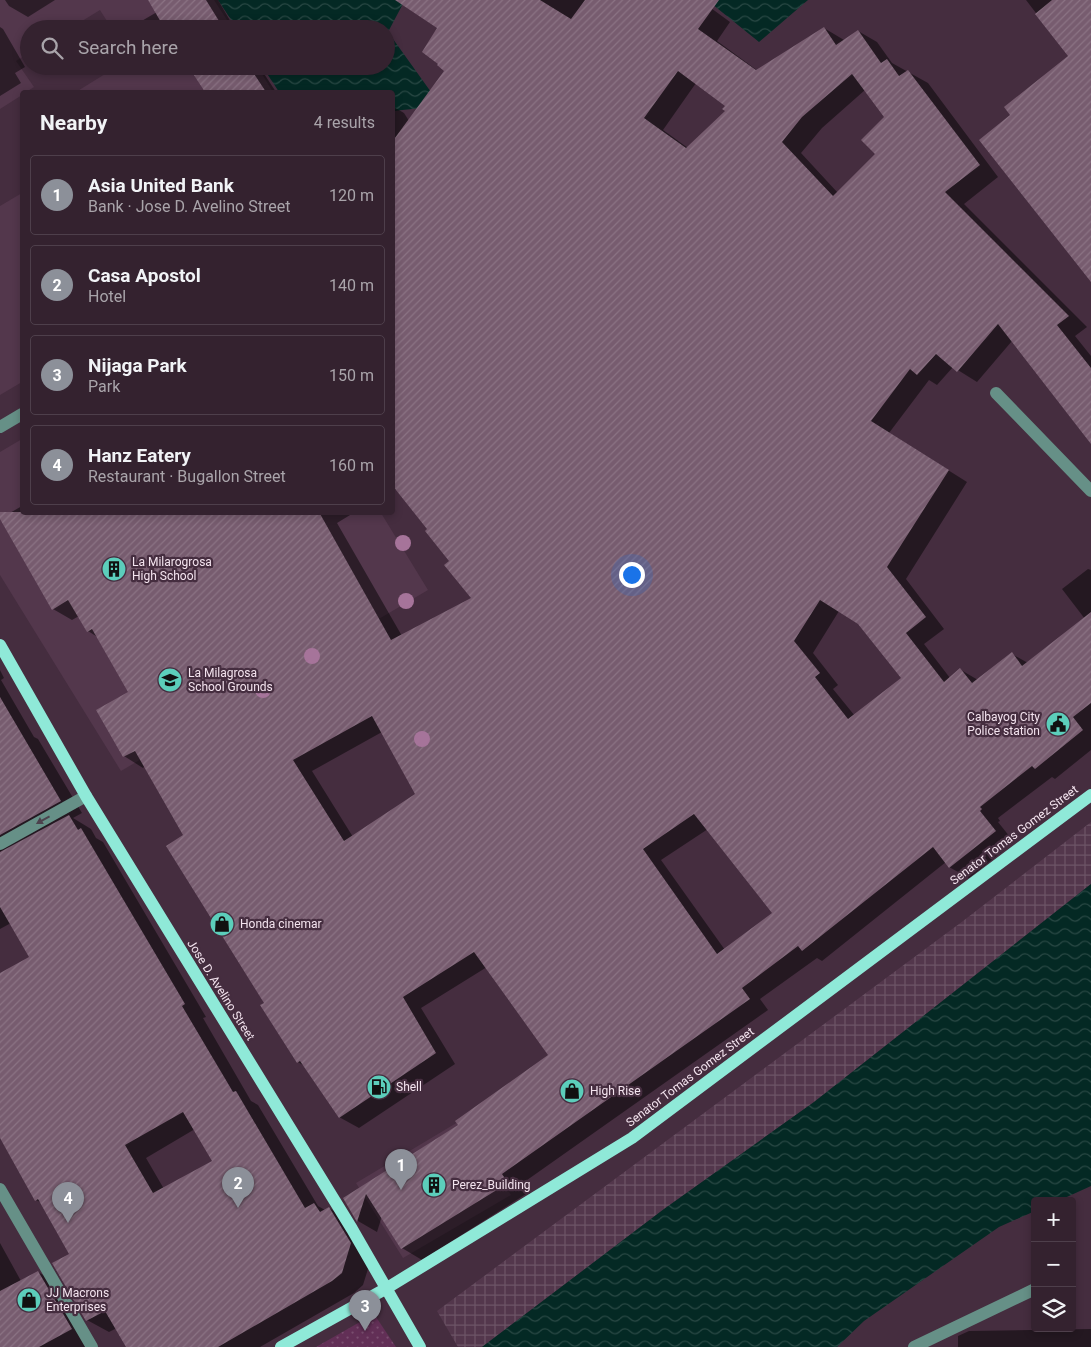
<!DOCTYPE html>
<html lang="en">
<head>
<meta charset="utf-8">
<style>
	:root { --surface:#34222f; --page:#3f2f3b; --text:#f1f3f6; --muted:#a9a4aa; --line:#4e3f4b; --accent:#8c9099 }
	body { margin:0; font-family:Roboto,sans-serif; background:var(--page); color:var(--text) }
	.controls { position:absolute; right:15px; bottom:15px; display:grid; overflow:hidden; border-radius:5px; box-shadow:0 2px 8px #0003 }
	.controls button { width:45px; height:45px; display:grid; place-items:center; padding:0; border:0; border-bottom:1px solid var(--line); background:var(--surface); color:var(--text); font:25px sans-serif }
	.you { position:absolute; left:631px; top:574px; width:18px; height:18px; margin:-12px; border:4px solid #fff; border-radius:50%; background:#1a73e8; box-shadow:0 0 0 8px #1a73e833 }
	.badge { display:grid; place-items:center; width:32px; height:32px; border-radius:50%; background:var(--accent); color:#fff; font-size:16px; font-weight:700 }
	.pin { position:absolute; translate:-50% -41px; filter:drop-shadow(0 1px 2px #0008) }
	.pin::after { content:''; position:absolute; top:26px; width:18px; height:15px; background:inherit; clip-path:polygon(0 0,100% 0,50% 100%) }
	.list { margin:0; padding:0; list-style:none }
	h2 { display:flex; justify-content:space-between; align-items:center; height:65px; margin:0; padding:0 20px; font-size:21px }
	h2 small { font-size:16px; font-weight:400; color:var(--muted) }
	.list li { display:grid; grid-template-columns:32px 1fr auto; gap:15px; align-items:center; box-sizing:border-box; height:80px; margin:0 10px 10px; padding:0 10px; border:1px solid var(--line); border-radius:5px }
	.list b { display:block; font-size:19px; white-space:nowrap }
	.list p { margin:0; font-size:16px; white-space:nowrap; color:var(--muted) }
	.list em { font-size:16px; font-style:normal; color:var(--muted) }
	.icon { flex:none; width:28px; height:28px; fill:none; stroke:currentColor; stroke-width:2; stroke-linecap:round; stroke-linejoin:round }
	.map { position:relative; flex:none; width:1091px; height:1347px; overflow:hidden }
	.search { position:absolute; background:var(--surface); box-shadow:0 2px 8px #0003; left:20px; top:20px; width:375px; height:55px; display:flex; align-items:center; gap:12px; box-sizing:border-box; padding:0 18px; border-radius:28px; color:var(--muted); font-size:19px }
	.panel { position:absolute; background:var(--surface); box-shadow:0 2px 8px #0003; left:20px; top:90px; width:375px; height:425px; border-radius:5px }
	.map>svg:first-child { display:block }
</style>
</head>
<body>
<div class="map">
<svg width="1091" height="1347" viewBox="0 0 1091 1347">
	<defs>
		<pattern id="industrial-grid" width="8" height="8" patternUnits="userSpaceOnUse" patternTransform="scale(1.25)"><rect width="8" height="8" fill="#53374c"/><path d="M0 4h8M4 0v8" fill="none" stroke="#6c5466"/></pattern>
		<pattern id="park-dots" width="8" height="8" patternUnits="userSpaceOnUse" patternTransform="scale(1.25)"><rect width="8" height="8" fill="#622f56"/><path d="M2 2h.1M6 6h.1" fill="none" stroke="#794d6f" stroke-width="1.8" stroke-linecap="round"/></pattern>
		<pattern id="water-waves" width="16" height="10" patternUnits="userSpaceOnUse" patternTransform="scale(1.25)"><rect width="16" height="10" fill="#042924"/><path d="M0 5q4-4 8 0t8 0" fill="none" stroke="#294844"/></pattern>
		<pattern id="building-hatch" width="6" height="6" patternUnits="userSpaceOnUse" patternTransform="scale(1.25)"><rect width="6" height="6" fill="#775c6f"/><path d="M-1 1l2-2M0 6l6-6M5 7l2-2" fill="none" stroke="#8b7384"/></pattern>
	</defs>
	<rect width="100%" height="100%" fill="#452d3f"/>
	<path fill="#53374c" d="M0,0H214L233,29H112L100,10L69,29H29V53L16,61L34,87L26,92H22V95L0,109Z
		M118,66H257L273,92H76Z
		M22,193V382L0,395V206Z
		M22,439V512L381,513L428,590L121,771L0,575V452Z
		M463,1119L511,1195L403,1258L356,1183Z"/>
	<path fill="url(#industrial-grid)" d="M1091,822V884L814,1102L664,1209L482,1347H458L437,1311L963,921Z"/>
	<path fill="url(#park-dots)" d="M374,1314L396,1347H316Z"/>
	<path fill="url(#water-waves)" d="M218,0H405L388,32L441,106L393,111L392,92H279L262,66H386V29H237Z
		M707,0H808L759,42Z
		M1091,884V1186L1058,1201H1035V1211L999,1227L864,1321L837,1347H482L664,1209L814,1102Z"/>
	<path fill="#0007" fill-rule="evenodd" d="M5,0H55L28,17L9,6Z
		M149,0H218L235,29H128L157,12Z
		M431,0H700L730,22L717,41L758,71L824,28L844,40L858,31L877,42L892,63L928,83L998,177L964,204L1087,327L1075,336L1091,356V437L1012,341L977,382L953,367L937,385L929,380L889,433L967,482L906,579L944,629L924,644L950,678L961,670L978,680L1012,654L1028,663L1085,619L1062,589L1088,569L1091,570V750L1055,779L1052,777L998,818L1000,821L998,822L1014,842L969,878L949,867L946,862L822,961L817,958L760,999L768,1010L520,1185L526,1194L422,1260L402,1248L382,1216L377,1232L358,1221L344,1199L459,1125L550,1056L487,967L421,1008L455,1064L359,1128L339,1117L306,1067L298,1062L262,1006L266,1004L185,836L145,766L143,768L124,756L130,692L99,638L88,631L79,616L72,620L53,609L1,518L22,506V512H355L337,523L402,636L473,598L451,561L429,529L397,489L392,491V106L404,113L409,121L448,69L439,28ZM696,83L727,106L726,111L688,148L663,130ZM865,90L886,117L877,154L838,193L801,153L822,128ZM839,611L859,623L903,679L855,716L833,689L838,685L813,653ZM382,732L416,795L353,837L312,771ZM708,829L774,913L725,950L661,860Z
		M1026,0H1091V280L1012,115L1069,56Z
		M0,27L3,29L25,67L15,73L21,83L0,96Z
		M190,66H259L276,92H206Z
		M0,670L4,678L1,680L34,737L38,739L82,813L73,818L91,829L96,838L103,842L206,1017L203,1018L251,1101L258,1105L318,1206L325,1210L329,1208L351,1221L372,1256L363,1285L354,1293L260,1347H128L117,1328L109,1332L87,1320L71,1255L42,1203L36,1200L0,1137V975L31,957L11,923L0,929ZM195,1129L214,1161L164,1189L146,1158Z
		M0,1243L21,1281L38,1272L62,1286L87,1347H0Z
		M1091,1329V1347H958V1336L969,1331Z"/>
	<path fill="url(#building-hatch)" fill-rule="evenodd" d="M148,0H206L224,29H165Z
		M395,0H540L571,19L585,0H719L698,29L756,70L824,27L836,45L858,30L881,63L887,59L899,76L908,70L980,165L945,192L1069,316L1057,325L1091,368V444L998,324L957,372L936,354L917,375L910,369L871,421L949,470L887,567L926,617L906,633L944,682L960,668L972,683L1012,652L1022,666L1091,612V703L1073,717L1083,730L1035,769L1032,766L980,807L982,809L980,811L996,831L949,868L933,847L802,951L798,946L742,988L750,999L502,1174L508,1183L401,1249L366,1194L357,1222L343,1198L458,1125L455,1121L548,1055L474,952L403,997L436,1053L339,1118L300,1061L297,1063L260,1005L264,1003L166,846L183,835L135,751L123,757L96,710L128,692L92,629L87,632L68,600L52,610L0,519V512H319L391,640L471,598L444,565L449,561L425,531L427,529L392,485V142L444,71L437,65L438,64L422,52L437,28ZM678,71L725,106L722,109L725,111L686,148L644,118ZM852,74L884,117L861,140L875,154L833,196L782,142L802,117ZM820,600L858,624L901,678L848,719L815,677L820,673L794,641ZM372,716L415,794L344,841L293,760ZM694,814L772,913L717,954L643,849Z
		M1052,0H1091V282L979,140L1010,115L1004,107L1068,56L1035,14Z
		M188,66H249L266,92H205Z
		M0,697L61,801L0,835Z
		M69,815L78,830L81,828L185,1004L182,1006L233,1092L236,1091L305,1208L314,1203L320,1212L329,1207L351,1243L342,1273L332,1281L218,1347H126L105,1311L86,1321L52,1263L69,1254L38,1199L35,1201L0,1138V973L29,957L0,907V852ZM183,1112L212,1161L153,1193L125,1145Z
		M38,1271L72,1329L39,1347H0V1291Z"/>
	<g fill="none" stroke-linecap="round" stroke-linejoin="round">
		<path stroke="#669087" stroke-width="12" d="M996,393L1091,491
			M0,427L22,414
			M0,844L86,796
			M0,1189L92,1347
			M914,1347L1035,1289"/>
		<path stroke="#8fe9d8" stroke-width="12" d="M0,645L86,796L352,1229L420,1347
			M281,1347L387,1288L632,1138L1091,795"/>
	</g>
	<g fill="#a6749a">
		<circle cx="403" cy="543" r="8"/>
		<circle cx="406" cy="601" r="8"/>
		<circle cx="312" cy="656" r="8"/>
		<circle cx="263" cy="690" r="8"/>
		<circle cx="422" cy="739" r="8"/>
	</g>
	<defs><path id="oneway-solid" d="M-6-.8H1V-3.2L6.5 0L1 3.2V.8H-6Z" transform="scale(1.25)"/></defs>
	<use fill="#4c414d" href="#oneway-solid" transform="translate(43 820) rotate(151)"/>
	<defs>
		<symbol id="building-disc" viewBox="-11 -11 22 22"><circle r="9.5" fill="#5ccebb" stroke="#452d3f"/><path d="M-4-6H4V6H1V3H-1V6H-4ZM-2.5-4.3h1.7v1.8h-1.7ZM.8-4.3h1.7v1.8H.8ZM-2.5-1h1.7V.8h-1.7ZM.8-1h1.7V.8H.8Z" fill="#111"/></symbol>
		<symbol id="school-disc" viewBox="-11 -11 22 22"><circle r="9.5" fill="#5ccebb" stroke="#452d3f"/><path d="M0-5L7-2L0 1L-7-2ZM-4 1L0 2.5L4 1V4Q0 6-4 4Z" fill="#111"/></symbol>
		<symbol id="civic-disc" viewBox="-11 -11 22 22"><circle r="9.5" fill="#5ccebb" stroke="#452d3f"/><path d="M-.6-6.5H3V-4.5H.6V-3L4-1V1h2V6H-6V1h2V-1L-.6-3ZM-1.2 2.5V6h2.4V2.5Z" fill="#111"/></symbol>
		<symbol id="shop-disc" viewBox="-11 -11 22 22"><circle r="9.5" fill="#5ccebb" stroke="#452d3f"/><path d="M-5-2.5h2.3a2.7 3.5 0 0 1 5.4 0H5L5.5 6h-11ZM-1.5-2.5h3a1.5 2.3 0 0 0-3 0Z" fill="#111"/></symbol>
		<symbol id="fuel-disc" viewBox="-11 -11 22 22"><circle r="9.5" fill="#5ccebb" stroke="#452d3f"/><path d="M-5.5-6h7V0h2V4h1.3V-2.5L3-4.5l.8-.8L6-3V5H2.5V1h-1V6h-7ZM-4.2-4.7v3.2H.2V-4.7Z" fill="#111"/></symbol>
	</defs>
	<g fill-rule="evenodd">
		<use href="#building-disc" x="100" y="555" width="28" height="28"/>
		<use href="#school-disc" x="156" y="666" width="28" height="28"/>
		<use href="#civic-disc" x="1044" y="710" width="28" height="28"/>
		<use href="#shop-disc" x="208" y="910" width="28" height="28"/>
		<use href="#fuel-disc" x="365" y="1073" width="28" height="28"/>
		<use href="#shop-disc" x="558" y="1077" width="28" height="28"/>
		<use href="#building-disc" x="420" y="1171" width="28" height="28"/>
		<use href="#shop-disc" x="15" y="1286" width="28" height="28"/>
	</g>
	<g text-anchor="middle" stroke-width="4.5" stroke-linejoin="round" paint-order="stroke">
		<g font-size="12" fill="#f4e4ef" stroke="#452d3f" text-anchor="start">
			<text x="132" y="566">La Milarogrosa<tspan x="132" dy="14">High School</tspan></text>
			<text x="188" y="677">La Milagrosa<tspan x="188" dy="14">School Grounds</tspan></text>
			<text x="1040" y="721" text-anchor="end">Calbayog City<tspan x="1040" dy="14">Police station</tspan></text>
			<text x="240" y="928">Honda cinemar</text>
			<text x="396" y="1091">Shell</text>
			<text x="590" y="1095">High Rise</text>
			<text x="452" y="1189">Perez_Building</text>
			<text x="46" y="1297">JJ Macrons<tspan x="46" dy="14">Enterprises</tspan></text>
		</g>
		<g font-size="12" fill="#f4e4ef" stroke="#452d3f">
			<text transform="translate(1014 835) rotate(-37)" y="4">Senator Tomas Gomez Street</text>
			<text transform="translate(221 990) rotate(58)" y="4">Jose D. Avelino Street</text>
			<text transform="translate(690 1077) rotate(-37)" y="4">Senator Tomas Gomez Street</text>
		</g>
	</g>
</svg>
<div class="controls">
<button>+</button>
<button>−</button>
<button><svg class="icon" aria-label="layers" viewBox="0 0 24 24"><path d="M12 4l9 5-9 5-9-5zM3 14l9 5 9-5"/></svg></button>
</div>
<div class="you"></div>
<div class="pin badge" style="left:401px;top:1190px">1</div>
<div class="pin badge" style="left:238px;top:1208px">2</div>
<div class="pin badge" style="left:365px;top:1331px">3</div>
<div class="pin badge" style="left:68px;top:1223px">4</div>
<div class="search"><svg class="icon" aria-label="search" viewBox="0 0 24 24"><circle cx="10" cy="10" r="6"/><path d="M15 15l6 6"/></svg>Search here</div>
<section class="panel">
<h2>Nearby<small>4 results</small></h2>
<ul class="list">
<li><span class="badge">1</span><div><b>Asia United Bank</b><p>Bank · Jose D. Avelino Street</p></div><em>120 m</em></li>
<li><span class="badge">2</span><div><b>Casa Apostol</b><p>Hotel</p></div><em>140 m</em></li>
<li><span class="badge">3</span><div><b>Nijaga Park</b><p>Park</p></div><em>150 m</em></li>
<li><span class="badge">4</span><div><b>Hanz Eatery</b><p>Restaurant · Bugallon Street</p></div><em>160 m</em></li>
</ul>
</section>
</div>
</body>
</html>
